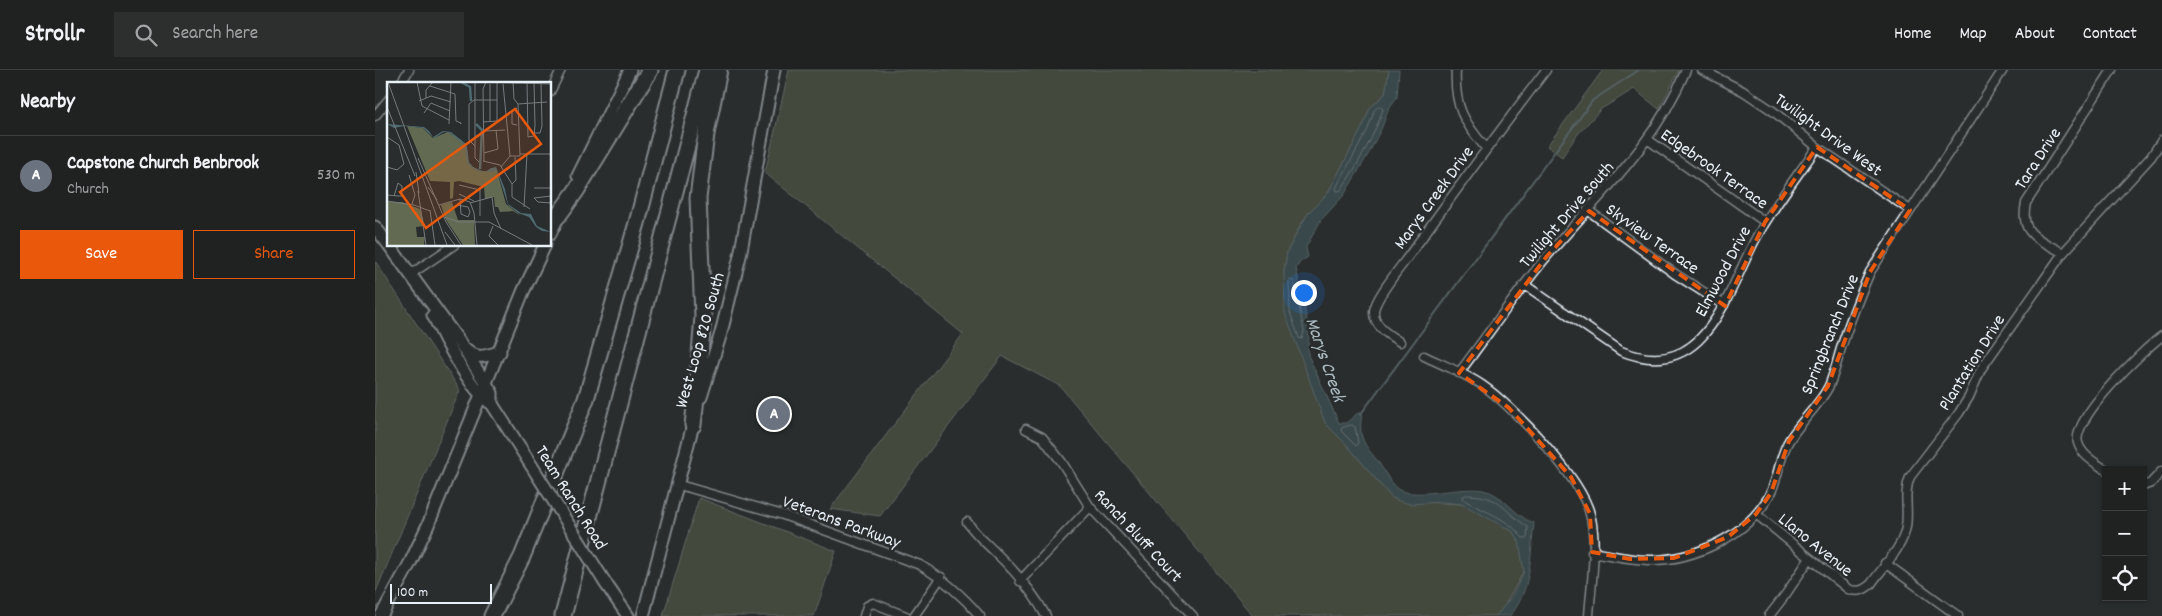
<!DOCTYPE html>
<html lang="en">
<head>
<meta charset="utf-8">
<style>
	:root { --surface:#202222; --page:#2d2f2f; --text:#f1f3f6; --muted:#a2a4a5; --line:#3d3f40; --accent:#ea580c }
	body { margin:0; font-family:Dekko,sans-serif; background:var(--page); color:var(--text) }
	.controls { position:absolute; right:15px; bottom:15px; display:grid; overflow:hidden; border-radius:0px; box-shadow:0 1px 4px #0004 }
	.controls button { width:45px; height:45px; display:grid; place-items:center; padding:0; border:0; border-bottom:1px solid var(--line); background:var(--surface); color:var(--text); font:25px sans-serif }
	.scale { position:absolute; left:15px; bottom:12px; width:102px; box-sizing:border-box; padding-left:5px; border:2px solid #e8f1f8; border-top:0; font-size:14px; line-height:18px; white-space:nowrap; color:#e8f1f8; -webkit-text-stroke:4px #2a2d2e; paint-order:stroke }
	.you { position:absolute; left:928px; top:222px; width:18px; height:18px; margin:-12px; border:4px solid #fff; border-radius:50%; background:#1a73e8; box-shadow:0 0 0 8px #1a73e833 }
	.badge { display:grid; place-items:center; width:32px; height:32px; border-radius:50%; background:var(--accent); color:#fff; font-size:16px; font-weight:700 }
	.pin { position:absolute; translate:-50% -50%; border:2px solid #fff; box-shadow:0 1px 5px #0006 }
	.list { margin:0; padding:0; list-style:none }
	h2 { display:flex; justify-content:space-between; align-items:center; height:65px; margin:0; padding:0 20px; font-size:21px }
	h2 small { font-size:16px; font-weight:400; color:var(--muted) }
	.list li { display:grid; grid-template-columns:32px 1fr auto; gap:15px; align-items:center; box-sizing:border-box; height:80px; padding:0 20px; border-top:1px solid var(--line) }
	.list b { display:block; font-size:19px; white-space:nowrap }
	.list p { margin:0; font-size:16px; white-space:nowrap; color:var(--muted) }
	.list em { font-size:16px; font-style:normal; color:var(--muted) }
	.actions { display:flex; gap:10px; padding:15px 20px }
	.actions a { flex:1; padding:11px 0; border:1px solid var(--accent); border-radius:0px; text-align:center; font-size:18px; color:var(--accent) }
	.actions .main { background:var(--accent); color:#fff }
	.icon { flex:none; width:28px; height:28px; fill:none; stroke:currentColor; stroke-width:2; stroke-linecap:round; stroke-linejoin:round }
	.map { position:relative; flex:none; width:1787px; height:546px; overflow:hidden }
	header { display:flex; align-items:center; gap:30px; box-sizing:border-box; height:70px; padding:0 25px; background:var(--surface); border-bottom:1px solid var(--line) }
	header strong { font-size:24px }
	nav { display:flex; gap:28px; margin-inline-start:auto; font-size:18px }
	.search { width:350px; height:45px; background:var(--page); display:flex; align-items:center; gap:12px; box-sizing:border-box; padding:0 18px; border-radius:0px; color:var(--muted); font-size:19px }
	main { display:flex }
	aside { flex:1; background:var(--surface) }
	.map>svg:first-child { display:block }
</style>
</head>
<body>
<header>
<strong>Strollr</strong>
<div class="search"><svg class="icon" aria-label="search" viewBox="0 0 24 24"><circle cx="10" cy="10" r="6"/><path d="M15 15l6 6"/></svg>Search here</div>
<nav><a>Home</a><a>Map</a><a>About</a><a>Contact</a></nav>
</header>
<main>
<aside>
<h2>Nearby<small></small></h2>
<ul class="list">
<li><span class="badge" style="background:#6b7280">A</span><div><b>Capstone Church Benbrook</b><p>Church</p></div><em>530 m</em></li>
</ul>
<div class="actions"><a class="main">Save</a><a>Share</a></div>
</aside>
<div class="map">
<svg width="1787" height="546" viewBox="0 0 1787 546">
	<rect width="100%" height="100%" fill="#2a2d2e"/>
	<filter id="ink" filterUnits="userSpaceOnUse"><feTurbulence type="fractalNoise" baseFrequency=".02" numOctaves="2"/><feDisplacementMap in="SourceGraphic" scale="10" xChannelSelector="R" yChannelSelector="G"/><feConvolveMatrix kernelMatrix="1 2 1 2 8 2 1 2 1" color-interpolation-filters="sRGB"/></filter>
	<g filter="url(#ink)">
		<path fill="#626b51" stroke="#a5aea4" d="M414,0H1014L1010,24L995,38L988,56L953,123L934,142L925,156L912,182L909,202L950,353L972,375L1016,427L1024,431L1087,434L1128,455L1137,461L1144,471L1149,501L1126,542L1121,546H878L685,316L627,286L505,446L455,439L588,264L390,103Z
			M1228,0H1304L1284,39L1259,19L1226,39L1202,65L1187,87L1172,76Z
			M0,191L85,320L0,524Z
			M324,428L461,481L439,546H288Z"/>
		<path fill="#4d6a70" stroke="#8ba0a6" d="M1014,0H1024L1022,27L1014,38L1007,57L994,83L969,125L946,150L931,177L933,187L925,192L921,198L934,260L933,285L964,353H971L983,343L987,344C983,366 988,373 1001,389C1008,397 1016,416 1024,420C1044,429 1085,416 1108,420C1130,424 1139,447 1159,453C1155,486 1157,520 1135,546H1121L1137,526L1149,502L1144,471L1137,461L1087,434L1067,432L1035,434L1024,431L1016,427L972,375L950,353L910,243L909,202L912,182L925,157L934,142L953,123L988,56L995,38L1010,24Z"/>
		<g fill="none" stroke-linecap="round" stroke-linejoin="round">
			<path stroke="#aabbc2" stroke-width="1" d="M1004,36L1008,39C999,68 982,95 966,120L962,121L961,118L993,59L999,41Z
				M916,210L919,212L929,261L927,269L924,268L915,242L914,212Z
				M977,355L980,357L983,373L981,376L966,361L967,358Z
				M1091,425C1127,425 1126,440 1153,457L1152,468H1148C1133,448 1110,442 1089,430L1088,427Z"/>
			<path stroke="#8ba0a6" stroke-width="2" d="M985,345L1218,30L1264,0"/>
			<defs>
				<path id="street" d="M1081,0C1079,35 1088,52 1111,78
					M1327,0L1368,21L1398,41L1442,77L1535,140
					M25,14L34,0
					M175,22L186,0
					M0,46L14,29
					M1272,69L1390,152
					M1214,141L1300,204L1349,235
					M1688,183C1664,169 1644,165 1651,133L1737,0
					M36,204L79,175
					M1150,215L1246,281C1329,314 1350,228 1379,172C1396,139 1421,108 1442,77
					M1025,272C1014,265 998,256 999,241C1000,227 1029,193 1038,180C1082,119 1126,59 1171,0
					M1049,286C1068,295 1089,303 1107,315C1138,336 1206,408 1215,444C1223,474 1216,515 1214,546
					M1084,303C1114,263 1142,222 1173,185C1225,124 1279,76 1311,0
					M651,359L667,367L686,391L715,437L818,546
					M1731,400C1721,393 1707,386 1703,373C1696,349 1768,280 1787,266
					M301,414L408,445L545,495C569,509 587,525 605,546
					M1768,416L1776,413L1787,401
					M1381,444L1473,519C1483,523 1489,520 1496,514C1508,497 1528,477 1531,457C1534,440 1528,424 1535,407L1584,343L1594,327L1606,299L1688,183L1776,87L1787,70
					M592,452C603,467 609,471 622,484C640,501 659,524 671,546
					M1217,482C1236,485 1254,490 1274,490C1318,491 1374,465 1395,424C1403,409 1404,390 1412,374C1423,353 1443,338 1454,316C1460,302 1463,287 1468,272C1476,248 1485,225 1495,202L1628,0
					M1510,493L1583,546
					M645,511L715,437
					M489,546L492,536L498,533L531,546
					M539,546L566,507
					M1394,546L1411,524L1435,488"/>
				<path id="secondary" d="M203,106L255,0
					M0,157L14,175
					M175,164L186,141
					M14,175L83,270L117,323V334
					M58,245C68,267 97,323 117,334L146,379
					M92,280C104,291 111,285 125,282
					M326,327L346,263L365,186L399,0
					M231,514L253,546
					M6,546L35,493L53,455L148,222L170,175
					M268,546L320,347"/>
				<path id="highway" d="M183,146L201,121L275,0
					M318,355L323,310L328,246L323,128L331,64L344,0
					M117,546L147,487L211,329L262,153L302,0
					M188,546L332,0"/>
			</defs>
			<use href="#street" stroke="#e8f1f8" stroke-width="11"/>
			<use href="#secondary" stroke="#e8f1f8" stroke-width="15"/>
			<use href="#highway" stroke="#e8f1f8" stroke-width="19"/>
			<use href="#street" stroke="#2a2d2e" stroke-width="8"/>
			<use href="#secondary" stroke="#2a2d2e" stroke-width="11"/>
			<use href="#highway" stroke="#2a2d2e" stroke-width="15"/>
			<defs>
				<path id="secondary-bridge" d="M146,379L231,514"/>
			</defs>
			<use href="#secondary-bridge" stroke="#e8f1f8" stroke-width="15" stroke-linecap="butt"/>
			<use href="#secondary-bridge" stroke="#2a2d2e" stroke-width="11"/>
		</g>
	</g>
	<path d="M0 0H1787V546H0ZM1442,77L1535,140L1495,202L1453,316L1414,371L1396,423L1381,444L1353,467L1299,488L1255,489L1217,482L1215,444L1196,407L1134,338L1084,303L1172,186L1214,141L1350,236L1390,152Z" fill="#2a2d2e" fill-opacity=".55" fill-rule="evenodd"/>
	<path fill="none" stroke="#e8590c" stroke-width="4" stroke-dasharray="10 6" stroke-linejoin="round" d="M1442,77L1535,140L1495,202L1453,316L1414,371L1396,423L1381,444L1353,467L1299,488L1255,489L1217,482L1215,444L1196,407L1134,338L1084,303L1172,186L1214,141L1350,236L1390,152Z"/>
	<g text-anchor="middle" stroke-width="5" stroke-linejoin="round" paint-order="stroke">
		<g font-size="18" fill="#e8f1f8" stroke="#2a2d2e">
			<text transform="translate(1454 64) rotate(36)" y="6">Twilight Drive West</text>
			<text transform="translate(1662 88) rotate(-57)" y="6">Tara Drive</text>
			<text transform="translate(1340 98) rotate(35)" y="6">Edgebrook Terrace</text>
			<text transform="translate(1058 127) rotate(-54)" y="6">Marys Creek Drive</text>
			<text transform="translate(1191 144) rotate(-49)" y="6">Twilight Drive South</text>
			<text transform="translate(1278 168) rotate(35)" y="6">Skyview Terrace</text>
			<text transform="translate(1347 201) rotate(-62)" y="6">Elmwood Drive</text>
			<text transform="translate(1454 264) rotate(-68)" y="6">Springbranch Drive</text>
			<text transform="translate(324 270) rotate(-74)" y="6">West Loop 820 South</text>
			<text transform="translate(1596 292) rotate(-58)" y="6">Plantation Drive</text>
			<text transform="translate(197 427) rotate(58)" y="6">Team Ranch Road</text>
			<text transform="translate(467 451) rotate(20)" y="6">Veterans Parkway</text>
			<text transform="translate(764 465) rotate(47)" y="6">Ranch Bluff Court</text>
			<text transform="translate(1441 474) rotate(39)" y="6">Llano Avenue</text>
		</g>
		<g font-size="19" font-style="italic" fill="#aabbc2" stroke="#2a2d2e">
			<text transform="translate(952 289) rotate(71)" y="7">Marys Creek</text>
		</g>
	</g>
	<g transform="translate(12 12)">
		<rect width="164" height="164" fill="#2a2d2e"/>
		<path d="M20,44L36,46L46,56L61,50L74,58L79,65L81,81L91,89H110L119,122L134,134L126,129L113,130L111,125H108L107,115L98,117L97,105L72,99L67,100L66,116L63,117V100L43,99ZM0,120H15L33,127L38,144L29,145L30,155H38L37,163H0ZM65,120L71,138H87L88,163H76L59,138L54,123Z" fill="#626b51"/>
		<path d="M0,42L37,45L42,49L46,55L56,49L64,50L78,61L80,64L82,80L86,85L98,90L104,86L109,85L118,107L121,122L134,131L144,132L150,144L164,150L155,149L149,145L142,135L131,131L121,123L110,89L98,90L91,89L83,84L80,80L78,63L63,51L57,50L47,56L36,46L17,44L7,46Z" fill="#4d6a70"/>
		<path fill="none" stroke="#4d6a70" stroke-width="2.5" d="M74,0L83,5L84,19M89,42L95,48L93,87"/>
		<path fill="none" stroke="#767b7f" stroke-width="1" d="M1,0L60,163M30,0L35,24L62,38M88,0V76L92,80M95,0L164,2M140,0L141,55L147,54L148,43L147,2M103,2V40M43,4L68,12L69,39L74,41V42L72,40M39,16V8L46,0M32,19L44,14L64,20M131,22L160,20M0,25L28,94M37,31L44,21L63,29M96,40L110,39V1M62,42L64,0M130,43L125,42V29L130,26M97,49L118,48M147,51H153L155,44L154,2M0,55L12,63L17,82L10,88L0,85M88,64L82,58V22L87,18H110M97,71L111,67L109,48M133,72H164M123,74H133L131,22L127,17L126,0M31,76L59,140L74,163M96,79L113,83L125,102V115L143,127M97,79L96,7L99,0M114,85L123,74L116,2M29,90L32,111M22,93L28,113L25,122M125,102L129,98L128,75M72,103L93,108V134M41,105L50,118M147,106H164M31,109L39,163M72,112L87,119M0,113L11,114H15V104L11,101L7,114M164,114L147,116L151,120L164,121M73,117L74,132L81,135L83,130M0,119L27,123M83,121L105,115L107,131L114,147M27,123L43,129M52,123L73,117L83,120L87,131L90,163M70,123L81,125L83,130M137,125L140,72M43,128L48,163M57,135L72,140H102L145,163M106,144L102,154L111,163M58,150L68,163"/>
		<path fill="#e8590c" fill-opacity="0.15" stroke="#e8590c" stroke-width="2.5" d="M128,27L154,62L39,146L13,110Z"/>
		<rect width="164" height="164" fill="none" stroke="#e8f1f8" stroke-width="2.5"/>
	</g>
</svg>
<div class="controls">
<button>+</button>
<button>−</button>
<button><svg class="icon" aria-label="locate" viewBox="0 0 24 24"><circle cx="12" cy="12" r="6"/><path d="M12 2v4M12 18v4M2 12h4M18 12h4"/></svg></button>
</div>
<div class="scale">100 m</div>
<div class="you"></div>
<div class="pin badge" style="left:399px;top:344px;background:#6b7280">A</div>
</div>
</main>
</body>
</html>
